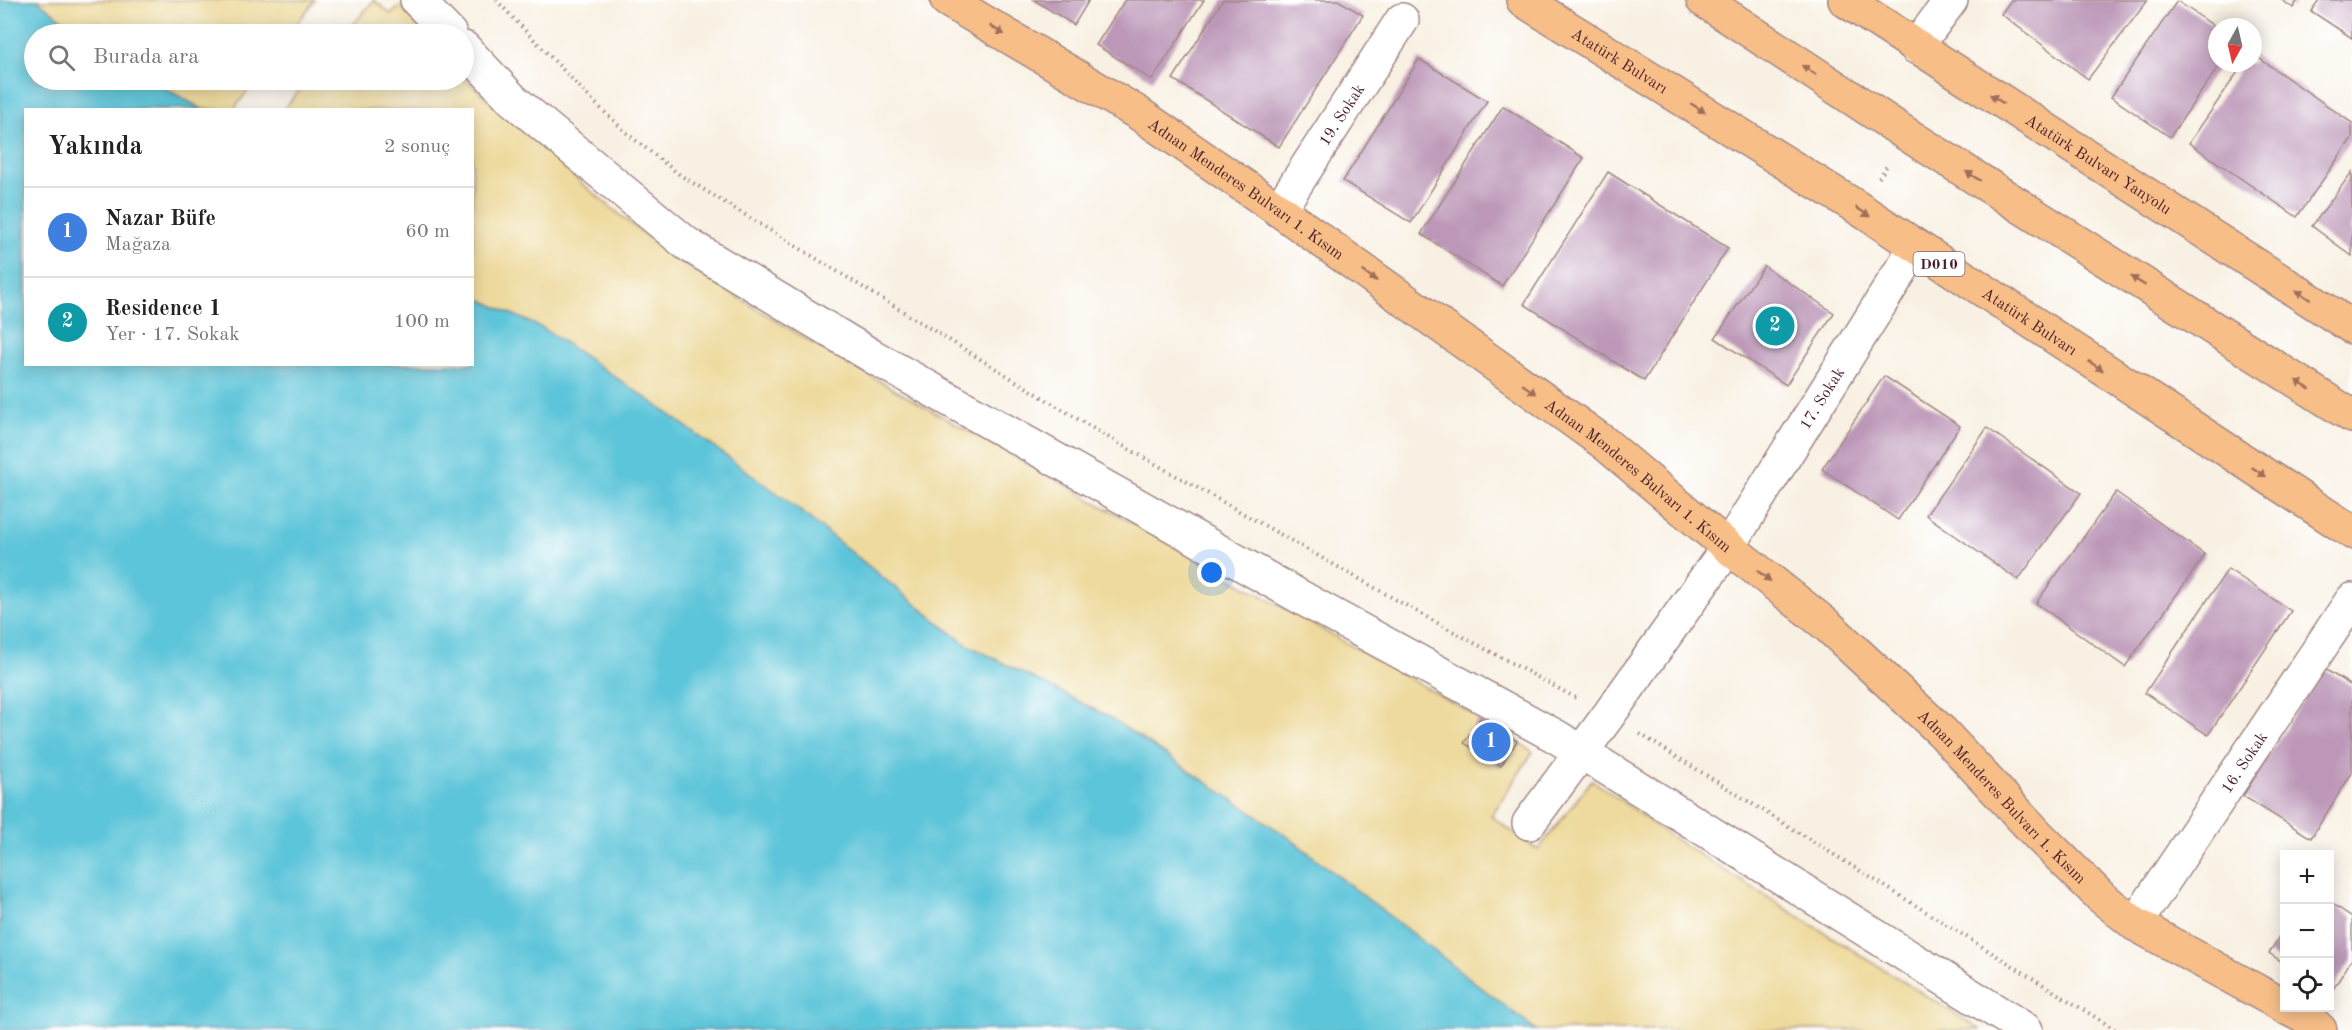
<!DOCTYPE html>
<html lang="tr">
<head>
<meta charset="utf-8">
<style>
	:root { --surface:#fff; --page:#f6f6f6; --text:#222; --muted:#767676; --line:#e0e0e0; --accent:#1f6fb2 }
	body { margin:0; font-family:"Old Standard TT",serif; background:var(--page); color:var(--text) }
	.controls { position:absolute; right:18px; bottom:18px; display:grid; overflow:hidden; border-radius:0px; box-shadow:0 3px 15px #0003 }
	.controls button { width:54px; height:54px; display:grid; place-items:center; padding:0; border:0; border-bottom:2px solid var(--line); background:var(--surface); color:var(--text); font:30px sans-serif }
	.compass { position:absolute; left:2208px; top:18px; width:54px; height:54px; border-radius:50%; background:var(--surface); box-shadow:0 3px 15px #0003; rotate:188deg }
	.you { position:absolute; left:1212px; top:573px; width:21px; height:21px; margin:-15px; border:4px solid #fff; border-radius:50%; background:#1a73e8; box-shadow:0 0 0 9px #1a73e833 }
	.badge { display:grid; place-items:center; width:39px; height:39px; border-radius:50%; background:var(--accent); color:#fff; font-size:20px; font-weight:700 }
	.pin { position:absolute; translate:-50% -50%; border:3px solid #fff; box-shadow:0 2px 6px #0006 }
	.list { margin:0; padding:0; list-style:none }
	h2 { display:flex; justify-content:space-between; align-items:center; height:78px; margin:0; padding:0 24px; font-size:26px }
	h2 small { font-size:20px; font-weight:400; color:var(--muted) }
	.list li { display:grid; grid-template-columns:39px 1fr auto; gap:18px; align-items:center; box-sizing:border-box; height:90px; padding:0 24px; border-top:2px solid var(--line) }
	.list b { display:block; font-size:22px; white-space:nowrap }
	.list p { margin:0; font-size:20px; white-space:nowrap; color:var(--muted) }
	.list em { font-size:20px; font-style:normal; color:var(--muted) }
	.icon { flex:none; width:33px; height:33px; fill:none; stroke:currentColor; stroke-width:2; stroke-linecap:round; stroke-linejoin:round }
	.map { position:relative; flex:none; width:2352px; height:1030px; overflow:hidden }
	.search { position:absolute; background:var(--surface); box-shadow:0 3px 15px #0003; left:24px; top:24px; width:450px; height:66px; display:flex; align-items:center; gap:15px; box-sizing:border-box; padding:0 21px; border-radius:33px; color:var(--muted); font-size:22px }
	.panel { position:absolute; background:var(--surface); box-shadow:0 3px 15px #0003; left:24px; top:108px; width:450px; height:258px; border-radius:0px }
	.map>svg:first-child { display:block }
</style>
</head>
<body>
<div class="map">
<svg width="2352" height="1030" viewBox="0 0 2352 1030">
	<rect width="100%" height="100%" fill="#fff"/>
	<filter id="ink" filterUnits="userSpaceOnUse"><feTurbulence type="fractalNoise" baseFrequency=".0167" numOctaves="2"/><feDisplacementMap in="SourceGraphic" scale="12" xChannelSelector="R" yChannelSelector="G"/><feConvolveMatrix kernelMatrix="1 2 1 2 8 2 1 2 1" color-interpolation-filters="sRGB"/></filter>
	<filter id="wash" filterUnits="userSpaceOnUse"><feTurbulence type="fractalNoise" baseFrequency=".008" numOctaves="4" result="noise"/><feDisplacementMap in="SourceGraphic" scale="24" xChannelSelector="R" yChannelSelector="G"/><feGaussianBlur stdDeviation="1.35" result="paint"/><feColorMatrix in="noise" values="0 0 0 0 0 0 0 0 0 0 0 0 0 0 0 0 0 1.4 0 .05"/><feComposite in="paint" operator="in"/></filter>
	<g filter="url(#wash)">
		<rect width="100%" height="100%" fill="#f8f0e2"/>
		<path fill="#eeda9e" stroke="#9c7c64" stroke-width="1.5" d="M37,0H315L289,34H81Z
			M374,0L391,14L401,6L425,34H345Z
			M464,78L580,182L669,255L824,350L1480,718L1465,743L1501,766L1517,741L1533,752L1491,816L1538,850L1592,780L1671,837L1981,1030H1536L1288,837L1109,717L964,643L789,502L655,404L544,329L473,296L472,110H283L308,80Z
			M150,80H256L233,110L202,109Z"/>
		<path fill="#5dc5d9" stroke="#547282" stroke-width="1.5" d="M0,0H37L81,34H34V80H150L202,109L26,110V364H472L473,296L544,329L655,404L789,502L964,643L1109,717L1288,837L1536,1030H0Z"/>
		<g id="blocks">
			<path fill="#bc97b7" d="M1034,0H1089L1074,25Z
				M1125,0H1204L1152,80L1096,45Z
				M1223,0H1338L1363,15L1279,147L1173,79Z
				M2011,0H2148L2088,79L2001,14Z
				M2282,0H2298L2293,8Z
				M2319,0H2352V38L2311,11Z
				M2177,1L2217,28V63H2221L2170,137L2111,97Z
				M2253,54L2352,123V138L2297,217L2189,143L2244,63H2253Z
				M1419,59L1487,101L1411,223L1343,181Z
				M1503,106L1584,158L1502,286L1421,234Z
				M1608,172L1728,248L1644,381L1524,304Z
				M2352,172V256L2312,226Z
				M1764,266L1834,313L1786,385L1715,338Z
				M1884,376L1960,426L1898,520L1822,469Z
				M1987,428L2081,493L2018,580L1926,515Z
				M2116,492L2205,555L2125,667L2036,603Z
				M2228,569L2291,611L2208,735L2145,693Z
				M2323,668L2352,686V773L2311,838L2243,796Z
				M1480,718L1517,741L1501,766L1464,743Z
				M2330,902L2352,917V959L2330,994Z
				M2284,929V963L2269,953Z"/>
		</g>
	</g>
	<g filter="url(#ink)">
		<use href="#blocks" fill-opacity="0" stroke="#a18886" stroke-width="1.5"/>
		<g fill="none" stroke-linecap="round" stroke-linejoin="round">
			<defs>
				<g id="minor">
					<path d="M417,0L450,34"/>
					<path d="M1916,47L1951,0"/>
					<path d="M464,48L513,100L687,244L872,356L1327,612L1557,737L2026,1030"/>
					<path id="s1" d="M1279,210L1402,20"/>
					<path id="s2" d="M1529,823L1608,716L1728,547L1915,248"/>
					<path id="s3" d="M2135,924L2352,600"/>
				</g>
				<g id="major">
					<path id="s4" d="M947,0L1138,113L1279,210L1603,442L1728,547L1828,626L1942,732L2038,835L2100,896L2135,924L2284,1006"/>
					<path id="s5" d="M1845,0L2352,327"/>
					<path d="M2287,1008L2308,1019L2320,1030"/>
				</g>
				<g id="highway">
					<path id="s6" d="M1523,0L1858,208L2352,532"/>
					<path d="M1703,0L1908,135L2352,416"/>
				</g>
			</defs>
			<use href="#minor" stroke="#a18886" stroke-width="36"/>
			<use href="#major" stroke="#a18886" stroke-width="36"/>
			<use href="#highway" stroke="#a18886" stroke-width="36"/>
			<path stroke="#a18886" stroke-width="4" stroke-dasharray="1.5 4.5" stroke-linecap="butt" d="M496,0L595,103L629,135L680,175L1104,435L1432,620L1576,698
				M1879,178L1888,164
				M1640,734L2116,1030"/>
			<use href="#minor" stroke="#fff" stroke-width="33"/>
			<use href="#major" stroke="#f7be88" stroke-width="33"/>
			<use href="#highway" stroke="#f7be88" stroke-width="33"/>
		</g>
		<defs><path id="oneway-solid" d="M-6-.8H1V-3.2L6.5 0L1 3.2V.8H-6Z" transform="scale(1.5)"/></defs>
		<g fill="#a06e5a">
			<use href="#oneway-solid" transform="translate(997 30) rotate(31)"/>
			<use href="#oneway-solid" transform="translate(1809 70) rotate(-147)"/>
			<use href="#oneway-solid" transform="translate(1997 99) rotate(-147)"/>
			<use href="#oneway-solid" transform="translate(1698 108) rotate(32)"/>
			<use href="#oneway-solid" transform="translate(1973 176) rotate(-148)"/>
			<use href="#oneway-solid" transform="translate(1863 212) rotate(34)"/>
			<use href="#oneway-solid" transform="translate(1370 276) rotate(36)"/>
			<use href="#oneway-solid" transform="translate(2138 281) rotate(-148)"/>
			<use href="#oneway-solid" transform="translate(2303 295) rotate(-147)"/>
			<use href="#oneway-solid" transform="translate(2096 366) rotate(33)"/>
			<use href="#oneway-solid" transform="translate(2303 385) rotate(-148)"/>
			<use href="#oneway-solid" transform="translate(1529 389) rotate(36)"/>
			<use href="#oneway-solid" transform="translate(2259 472) rotate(33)"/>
			<use href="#oneway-solid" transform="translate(1764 576) rotate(38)"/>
		</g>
	</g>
	<g text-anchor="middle" stroke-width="4.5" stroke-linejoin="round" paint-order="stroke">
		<rect fill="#fff" stroke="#80626b" stroke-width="1.5" x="1913.5" y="252" width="51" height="24" rx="4.5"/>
		<g font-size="15" font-weight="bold" fill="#4a1f2b">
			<text x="1939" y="269">D010</text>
		</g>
		<g font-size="16" fill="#4a1f2b" stroke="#fff">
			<text dy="6" stroke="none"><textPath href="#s6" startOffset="114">Atatürk Bulvarı</textPath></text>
			<text dy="6" stroke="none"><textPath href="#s1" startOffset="114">19. Sokak</textPath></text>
			<text dy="6" stroke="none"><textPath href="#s5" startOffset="302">Atatürk Bulvarı Yanyolu</textPath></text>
			<text dy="6" stroke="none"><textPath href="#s4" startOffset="354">Adnan Menderes Bulvarı 1. Kısım</textPath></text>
			<text dy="6" stroke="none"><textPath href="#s6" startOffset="600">Atatürk Bulvarı</textPath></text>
			<text dy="6" stroke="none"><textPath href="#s2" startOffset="516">17. Sokak</textPath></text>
			<text dy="6" stroke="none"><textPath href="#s4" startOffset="840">Adnan Menderes Bulvarı 1. Kısım</textPath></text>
			<text dy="6" stroke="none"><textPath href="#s3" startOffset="195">16. Sokak</textPath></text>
			<text dy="6" stroke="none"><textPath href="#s4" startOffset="1326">Adnan Menderes Bulvarı 1. Kısım</textPath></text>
		</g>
	</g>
</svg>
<div class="controls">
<button>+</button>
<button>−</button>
<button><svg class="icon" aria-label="locate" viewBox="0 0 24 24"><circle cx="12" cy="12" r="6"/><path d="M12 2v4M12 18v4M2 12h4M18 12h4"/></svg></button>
</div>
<svg class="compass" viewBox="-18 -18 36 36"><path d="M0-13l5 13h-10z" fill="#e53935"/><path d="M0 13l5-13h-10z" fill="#767676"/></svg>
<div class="you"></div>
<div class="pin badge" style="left:1491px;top:742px;background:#3f7fe0">1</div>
<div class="pin badge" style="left:1775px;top:326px;background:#0f9aa8">2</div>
<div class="search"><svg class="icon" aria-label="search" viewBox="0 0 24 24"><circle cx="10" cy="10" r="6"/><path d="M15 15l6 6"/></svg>Burada ara</div>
<section class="panel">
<h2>Yakında<small>2 sonuç</small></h2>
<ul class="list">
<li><span class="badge" style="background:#3f7fe0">1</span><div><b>Nazar Büfe</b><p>Mağaza</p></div><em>60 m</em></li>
<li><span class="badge" style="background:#0f9aa8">2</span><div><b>Residence 1</b><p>Yer · 17. Sokak</p></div><em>100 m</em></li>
</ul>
</section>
</div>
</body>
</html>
